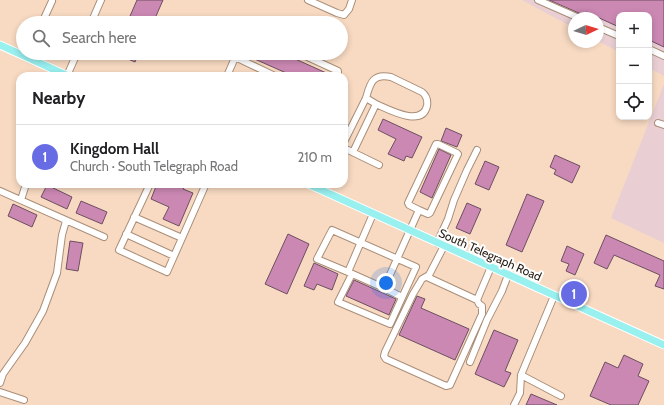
<!DOCTYPE html>
<html lang="en">
<head>
<meta charset="utf-8">
<style>
	:root { --surface:#fff; --page:#f2f2f2; --text:#202124; --muted:#757577; --line:#e0e0e0; --accent:#676ce5 }
	body { margin:0; font-family:Cabin,sans-serif; background:var(--page); color:var(--text) }
	.controls { position:absolute; right:12px; top:12px; display:grid; overflow:hidden; border-radius:8px; box-shadow:0 2px 6px #0003 }
	.controls button { width:36px; height:36px; display:grid; place-items:center; padding:0; border:0; border-bottom:1px solid var(--line); background:var(--surface); color:var(--text); font:20px sans-serif }
	.compass { position:absolute; left:568px; top:12px; width:36px; height:36px; border-radius:50%; background:var(--surface); box-shadow:0 2px 6px #0003; rotate:86deg }
	.you { position:absolute; left:386px; top:283px; width:14px; height:14px; margin:-10px; border:3px solid #fff; border-radius:50%; background:#1a73e8; box-shadow:0 0 0 6px #1a73e833 }
	.badge { display:grid; place-items:center; width:26px; height:26px; border-radius:50%; background:var(--accent); color:#fff; font-size:13px; font-weight:700 }
	.pin { position:absolute; translate:-50% -50%; border:2px solid #fff; box-shadow:0 1px 4px #0006 }
	.list { margin:0; padding:0; list-style:none }
	h2 { display:flex; justify-content:space-between; align-items:center; height:52px; margin:0; padding:0 16px; font-size:17px }
	h2 small { font-size:13px; font-weight:400; color:var(--muted) }
	.list li { display:grid; grid-template-columns:26px 1fr auto; gap:12px; align-items:center; box-sizing:border-box; height:64px; padding:0 16px; border-top:1px solid var(--line) }
	.list b { display:block; font-size:15px; white-space:nowrap }
	.list p { margin:0; font-size:13px; white-space:nowrap; color:var(--muted) }
	.list em { font-size:13px; font-style:normal; color:var(--muted) }
	.icon { flex:none; width:22px; height:22px; fill:none; stroke:currentColor; stroke-width:2; stroke-linecap:round; stroke-linejoin:round }
	.map { position:relative; flex:none; width:664px; height:405px; overflow:hidden }
	.search { position:absolute; background:var(--surface); box-shadow:0 2px 6px #0003; left:16px; top:16px; width:332px; height:44px; display:flex; align-items:center; gap:10px; box-sizing:border-box; padding:0 14px; border-radius:22px; color:var(--muted); font-size:15px }
	.panel { position:absolute; background:var(--surface); box-shadow:0 2px 6px #0003; left:16px; top:72px; width:332px; height:116px; border-radius:12px }
	.map>svg:first-child { display:block }
</style>
</head>
<body>
<div class="map">
<svg width="664" height="405" viewBox="0 0 664 405">
	<rect width="100%" height="100%" fill="#f8dac2"/>
	<path fill="#e9cfd3" d="M522,0H664V76L649,68V15H619V52L598,41V18H574V28Z
		M664,84V243L611,218Z"/>
	<path fill="#cb88b3" stroke="#6c4f61" d="M137,0H163L153,23H127Z
		M549,0H664V47L649,40V15H619V27L586,12L583,18V16L581,14Z
		M114,53H139L135,62Z
		M241,53H282L333,76H293Z
		M383,119L422,137L412,158L406,156L404,161L388,154L396,139L378,130Z
		M446,128L462,135L457,147L441,141Z
		M439,149L451,155L432,198L420,192Z
		M555,155L580,166L572,183L554,174L556,170L550,167Z
		M485,161L499,167L489,190L475,184Z
		M157,184H177L184,187L183,189L193,193L179,226L163,219L169,207L151,199Z
		M47,185L72,197L67,209L41,197Z
		M527,194L544,201L522,252L506,245Z
		M81,201L107,212L102,224L76,213Z
		M467,203L481,209L470,234L456,228Z
		M13,204L37,215L32,227L8,216Z
		M288,234L309,244L287,294L265,284Z
		M606,235L664,261V289L655,286L660,275L614,255L607,269L594,263Z
		M70,241L83,243L78,271L66,269Z
		M567,246L584,254L575,275L566,271L569,264L561,261Z
		M314,263L338,274L332,290L317,284L314,290L304,286Z
		M354,280L396,299L389,315L346,296Z
		M417,296L425,299L421,308L469,329L455,360L399,335Z
		M494,330L518,340L505,371L511,373L504,387L475,374Z
		M624,355L643,364L638,376L649,381L638,405H611L590,396L605,362L618,368Z
		M531,394L557,405H526Z"/>
	<g fill="none" stroke-linecap="round" stroke-linejoin="round">
		<defs>
			<path id="minor" d="M308,0L337,13L344,15L349,9L352,0
				M538,0L579,18
				M42,23L52,1
				M91,23L101,0
				M598,27L619,36
				M649,49L664,56
				M299,53L338,71V73L337,76
				M235,57L275,76
				M67,76L77,53
				M227,76L237,53
				M366,98C370,84 372,73 391,77L422,92C427,96 428,100 427,106C422,128 388,109 376,104
				M658,123L664,125
				M344,142L366,98L376,104L353,152
				M344,148L379,165
				M150,184L119,250L167,272L205,186L202,184
				M320,189L323,184
				M0,191L104,237
				M21,200L26,184
				M373,214L348,272L384,288L419,210L409,205L408,203L436,144H438L457,153L458,154L430,213L428,214L419,210
				M134,217L182,238
				M126,234L174,256
				M437,243L448,219L454,200L467,170L477,150
				M444,246L429,275L422,279L413,294L385,352L384,356L386,359L446,386L450,385L482,314V306L479,304L477,300L491,267
				M348,272L317,259L332,230L416,267L390,324L338,302L352,274
				M427,277L477,300
				M384,288L402,297
				M470,362L487,320L502,291L508,275
				M521,375L561,396
				M0,383L3,374L25,343L43,311L57,273L62,235L66,221
				M0,392L24,400
				M514,405L520,393L521,375L554,296"/>
			<path id="major" d="M0,45L68,76
				M308,184L664,345"/>
		</defs>
		<use href="#minor" stroke="#aa8e78" stroke-width="8"/>
		<use href="#major" stroke="#fff" stroke-width="9"/>
		<use href="#minor" stroke="#fff" stroke-width="6"/>
		<use href="#major" stroke="#98f0ef" stroke-width="7"/>
	</g>
	<g text-anchor="middle" stroke-width="4" stroke-linejoin="round" paint-order="stroke">
		<g font-size="12" fill="#261b12" stroke="#fff">
			<text transform="translate(490 255) rotate(24)" y="4">South Telegraph Road</text>
		</g>
	</g>
</svg>
<div class="controls">
<button>+</button>
<button>−</button>
<button><svg class="icon" aria-label="locate" viewBox="0 0 24 24"><circle cx="12" cy="12" r="6"/><path d="M12 2v4M12 18v4M2 12h4M18 12h4"/></svg></button>
</div>
<svg class="compass" viewBox="-18 -18 36 36"><path d="M0-13l5 13h-10z" fill="#e53935"/><path d="M0 13l5-13h-10z" fill="#757577"/></svg>
<div class="you"></div>
<div class="pin badge" style="left:574px;top:294px">1</div>
<div class="search"><svg class="icon" aria-label="search" viewBox="0 0 24 24"><circle cx="10" cy="10" r="6"/><path d="M15 15l6 6"/></svg>Search here</div>
<section class="panel">
<h2>Nearby<small></small></h2>
<ul class="list">
<li><span class="badge">1</span><div><b>Kingdom Hall</b><p>Church · South Telegraph Road</p></div><em>210 m</em></li>
</ul>
</section>
</div>
</body>
</html>
